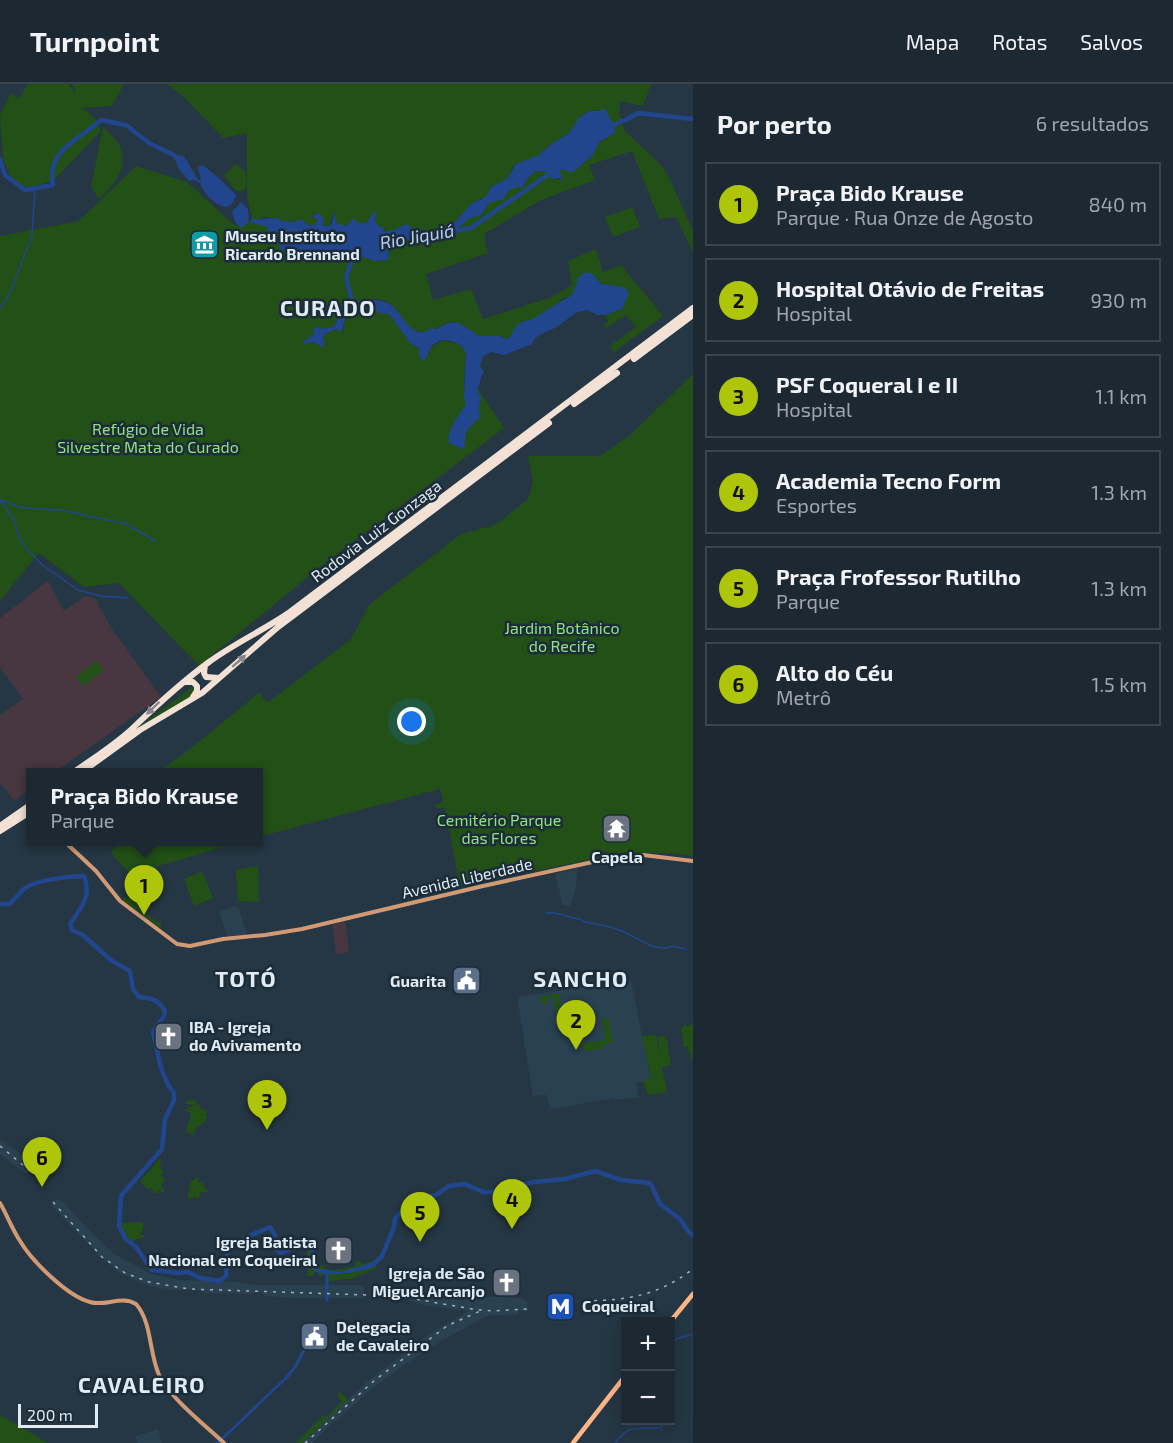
<!DOCTYPE html>
<html lang="pt">
<head>
<meta charset="utf-8">
<style>
	:root { --surface:#1c2933; --page:#29353f; --text:#f1f3f6; --muted:#a0a6ac; --line:#3a454e; --accent:#aec509 }
	body { margin:0; font-family:"Exo 2",sans-serif; background:var(--page); color:var(--text) }
	.controls { position:absolute; right:18px; bottom:18px; display:grid; overflow:hidden; border-radius:0px; box-shadow:0 3px 15px #0003 }
	.controls button { width:54px; height:54px; display:grid; place-items:center; padding:0; border:0; border-bottom:2px solid var(--line); background:var(--surface); color:var(--text); font:30px sans-serif }
	.scale { position:absolute; left:18px; bottom:15px; width:80px; box-sizing:border-box; padding-left:6px; border:3px solid #e0ebf3; border-top:0; font-size:16px; line-height:21px; white-space:nowrap; color:#e0ebf3; -webkit-text-stroke:4px #1c2c39; paint-order:stroke }
	.you { position:absolute; left:412px; top:638px; width:21px; height:21px; margin:-15px; border:4px solid #fff; border-radius:50%; background:#1a73e8; box-shadow:0 0 0 9px #1a73e833 }
	.badge { display:grid; place-items:center; width:39px; height:39px; border-radius:50%; background:var(--accent); color:#111; font-size:20px; font-weight:700 }
	.pin { position:absolute; translate:-50% -50px; filter:drop-shadow(0 2px 3px #0008) }
	.pin::after { content:''; position:absolute; top:32px; width:21px; height:18px; background:inherit; clip-path:polygon(0 0,100% 0,50% 100%) }
	.popup { position:absolute; left:26px; top:684px; width:237px; height:78px; box-sizing:border-box; display:grid; place-content:center; border-radius:0px; background:var(--surface); filter:drop-shadow(0 2px 4px #0005); font-size:20px; white-space:nowrap; color:var(--muted) }
	.popup b { font-size:22px; color:var(--text) }
	.popup::after { content:''; position:absolute; left:50%; top:100%; margin-left:-12px; border:12px solid transparent; border-top-color:var(--surface) }
	.list { margin:0; padding:0; list-style:none }
	h2 { display:flex; justify-content:space-between; align-items:center; height:78px; margin:0; padding:0 24px; font-size:26px }
	h2 small { font-size:20px; font-weight:400; color:var(--muted) }
	.list li { display:grid; grid-template-columns:39px 1fr auto; gap:18px; align-items:center; box-sizing:border-box; height:84px; margin:0 12px 12px; padding:0 12px; border:2px solid var(--line); border-radius:0px }
	.list b { display:block; font-size:22px; white-space:nowrap }
	.list p { margin:0; font-size:20px; white-space:nowrap; color:var(--muted) }
	.list em { font-size:20px; font-style:normal; color:var(--muted) }
	.map { position:relative; flex:none; width:693px; height:1359px; overflow:hidden }
	header { display:flex; align-items:center; gap:36px; box-sizing:border-box; height:84px; padding:0 30px; background:var(--surface); border-bottom:2px solid var(--line) }
	header strong { font-size:28px }
	nav { display:flex; gap:33px; margin-inline-start:auto; font-size:21px }
	main { display:flex }
	aside { flex:1; background:var(--surface) }
	.map>svg:first-child { display:block }
</style>
</head>
<body>
<header>
<strong>Turnpoint</strong>
<nav><a>Mapa</a><a>Rotas</a><a>Salvos</a></nav>
</header>
<main>
<div class="map">
<svg width="693" height="1359" viewBox="0 0 693 1359">
	<rect width="100%" height="100%" fill="#253744"/>
	<path fill="#483640" d="M48,497L64,527L85,512L95,514L110,542L161,613L55,688H30V706L14,717L0,698V631L23,615L0,583V534Z
		M345,838L349,868L336,870L332,841Z"/>
	<path fill="#2a4152" d="M578,785L575,807L570,822L562,821L559,807L560,805L558,804L555,790Z
		M236,822L239,825L247,851L227,852L219,828Z
		M631,896L651,996L636,999L639,1013L614,1016V1014L550,1025L547,1011L533,1012L517,913Z
		M0,1056L18,1068L32,1085L26,1090L0,1070Z
		M57,1115L65,1120L92,1149L114,1170L151,1190L181,1196L236,1198L255,1201H361L364,1204V1214H299L264,1212L261,1208H254L253,1210L207,1209L194,1205L173,1206L149,1202L120,1189L99,1171L51,1121Z
		M373,1203L439,1205L471,1212L521,1214L527,1217L528,1227H518V1230L487,1232L439,1258L437,1255L438,1259L405,1280L369,1307L336,1337L333,1338L313,1359H297L314,1339L316,1340L325,1331L327,1333L342,1316L345,1318L373,1293L428,1251L469,1227L425,1221L400,1214L373,1213L370,1210Z
		M158,1345L162,1359H137L136,1352Z"/>
	<path fill="#225016" d="M28,0H68L76,9L75,4L72,0H124L112,22L83,24L95,35L101,47L53,97L28,104L12,96L3,75L0,31L11,9L19,14Z
		M167,0H651L643,22L620,17L619,27L624,46L662,82L670,95L693,147V168L676,133L659,135L632,67L589,81L595,96L541,116L484,150L488,169L426,190L433,216L471,205L483,235L552,213L572,201L568,177L596,165L603,188L621,181L663,232L614,268L610,262L636,243L626,231L606,244L604,240L608,238L605,231L622,225L626,213C614,198 607,206 597,196L576,203L572,211L562,215L550,226L534,235L522,238L507,255C497,251 489,254 480,252C470,249 463,237 452,238C441,239 429,252 418,248C406,244 402,230 393,222C381,210 355,216 341,221L338,235L333,243L323,245L315,242V248L305,260L313,258L326,263L323,258L325,250L336,245L343,248L346,230L356,221L366,222L376,227L389,230L411,260L428,270C436,253 453,254 466,266L464,300L465,307L478,305L504,344L321,482L199,582L119,499L84,503L39,469L0,517V152L79,137L136,82L187,98L235,142L237,140L242,143L249,137L267,140L269,148L276,149L280,165L284,166L286,163L292,171H299L314,177L338,176L358,171L375,177H387L391,164L393,160L413,155H429L453,149L468,135L481,131L489,119L505,112L512,104L525,102L527,95L536,87L546,88L552,95L563,96L559,86L562,85L573,88L593,71L599,58L608,54L614,41L607,32L606,26L589,27L581,32L569,49L550,61L539,71L514,81L508,94L491,103L486,113L477,116V118H473L453,140L434,149L430,148L414,149L405,140L397,146L383,148L375,139L374,131L366,139H359L352,135L348,141L342,142L335,139L336,130L334,128L329,142L322,141L324,135L318,129L312,131V134L316,133L318,135L315,141L312,140L311,142L306,140V138L281,137L279,134L264,133L257,136H252L247,112V49L223,54L183,12Z
		M103,43C109,49 119,57 121,65C128,84 113,103 99,115L91,103Z
		M235,81H238L246,88V103L242,107H236L224,91Z
		M632,123L640,143L613,153L605,133Z
		M693,290V772L671,769H621L460,803L445,724H436L435,721L443,718L440,705L258,753V688H137L138,683L145,687L158,688L189,666L260,608L262,614L269,618L351,555L370,520L461,450L495,441L528,415L533,398L528,372H600L629,352Z
		M97,577L104,586L83,602L76,592Z
		M193,602L194,607L188,615L130,650Z
		M117,758H241L130,790L111,769Z
		M258,782L259,818L238,817L236,786Z
		M202,787L213,814L194,822L184,795Z
		M125,813L131,814L138,821L139,825L156,837L161,838V844L123,817V814Z
		M557,909L559,910L564,933L571,932L572,940H559L553,913L547,914L548,920L541,919L540,913Z
		M609,934L613,959L605,960V964L584,967L582,959L605,956L602,935Z
		M685,939L687,943L693,939V975L691,976L688,963H684L681,946Z
		M656,951L660,971L658,953L666,952L671,981L662,983L667,1008L648,1011L643,997L651,995L642,952Z
		M195,1016L196,1021H200L199,1023L207,1027L206,1030L204,1031L207,1032V1035L200,1042L197,1041L194,1050L186,1048L191,1029L185,1027L186,1025L190,1026L186,1022L193,1023V1021L186,1020V1017Z
		M161,1073L160,1085L163,1086L161,1093H163L164,1098L161,1101L165,1108L161,1109L160,1106L157,1107L158,1109H153L152,1104L147,1105L140,1097Z
		M197,1093L199,1094L198,1097L204,1100V1103L210,1108H200L199,1115L195,1113L191,1115L188,1114V1108L191,1106L189,1103L190,1098Z
		M142,1138L144,1143L140,1150L146,1152L132,1157L123,1147L122,1139Z
		M309,1160L314,1163L313,1175L318,1182L323,1181L325,1184C335,1188 343,1185 354,1182L355,1178L358,1177L364,1180L371,1177L377,1184L351,1195H343L328,1198L325,1190L321,1192L318,1191V1188H314L313,1192H307C308,1183 311,1178 306,1169L308,1167L305,1163Z
		M340,1308L348,1316L302,1359H296L324,1331L326,1334L342,1318L337,1311Z
		M0,1331L48,1359H0Z"/>
	<path fill="#21468d" d="M605,24C608,33 616,40 615,49L599,58L593,71L573,88H569L562,85L560,86L563,99L560,94L552,95L546,88L536,87L527,95L523,103C514,103 506,106 504,115L489,119L481,131L468,135L453,149L429,155H413L394,160L389,167L388,176L375,177L358,171L338,176L325,177H314L299,171L294,172L286,163L283,167L280,165L276,149L268,148L267,140L253,137C261,135 269,134 278,134L281,137L294,138L302,135L306,140L311,142L312,140L315,141L318,135L311,132L318,129L324,135L322,141L327,142L331,141L335,127L336,139L347,142L352,135L356,136L359,139H366L376,126L375,138L379,142L384,144L383,148L397,145L405,140L410,142L414,149L430,148L434,149L453,140L473,118H477L478,114L481,116L487,111L491,103L508,94L516,80L539,71L550,61L569,49L579,34L589,27H599Z
		M174,71L184,72L198,96H201L198,83L203,81L221,96L236,111L233,119L227,123C215,122 204,109 200,99L194,96L189,97L178,84Z
		M241,118L248,125L249,137L242,144L235,138L232,128Z
		M585,188L593,190L601,200L624,203L629,209L622,225L605,231H597L588,226L577,228L555,244L545,248L535,254L532,260L504,271L491,268L483,272L480,282L484,289L482,291L477,307L481,313L479,322L480,334C467,345 465,345 465,362L463,365L449,359C446,345 459,332 466,320L464,312L466,269C462,257 441,251 432,262C429,266 427,272 425,276H422L419,272V264L411,260L389,230L380,229L366,222L356,221L346,230L342,248L336,245L325,250L323,254L325,264L313,258L305,260L302,258L313,251L315,242L323,245L333,243L338,235L341,221C355,216 373,213 388,219C402,225 412,261 431,244L437,245L448,239H459L479,252H499L507,255C513,251 513,245 518,240C523,236 531,237 536,233C547,226 559,218 572,211L579,193Z
		M313,1161L314,1184L340,1188L371,1179L372,1184C351,1189 292,1203 313,1161Z"/>
	<g fill="none" stroke-linecap="round" stroke-linejoin="round">
		<path stroke="#21468d" stroke-width="1.5" d="M0,224L9,211L32,152L35,104
			M0,416L14,436L21,458L41,480L78,506L100,512L128,514
			M1,416L23,424L60,426L127,440L155,457
			M546,829C559,827 569,835 581,835L584,838C596,840 610,842 622,847C636,853 657,870 672,862L686,865
			M670,1264L676,1255L693,1250
			M615,1359C632,1338 637,1346 661,1344L662,1336"/>
		<path stroke="#21468d" stroke-width="3" d="M327,1216V1189
			M223,1354L287,1293L295,1283L309,1257
			M217,1359L219,1357"/>
		<path stroke="#21468d" stroke-width="4.5" d="M626,36L638,29L693,35
			M97,39L101,36L126,41L149,59L174,71L178,76
			M609,44L622,37
			M0,75L5,91L25,106L53,101C46,69 75,57 96,40
			M253,137L271,141
			M450,148L471,144L552,88
			M352,218L346,192L355,169
			M0,820H9C16,815 20,807 27,803C37,796 72,792 84,792C92,812 81,824 70,840L72,846L83,851L112,877L130,887L133,905L139,913C151,914 158,915 165,927L164,932L153,948L161,984L168,1001L174,1009V1016L165,1035L162,1065L121,1112L119,1142L125,1154L136,1163L152,1186L178,1189L188,1188L200,1194L220,1197L226,1192C227,1185 225,1174 228,1168C234,1156 259,1148 270,1143L275,1151L277,1166L281,1169L309,1157L312,1160V1167
			M367,1183L374,1180L382,1172L394,1143L395,1135L407,1121L436,1111L449,1102L465,1100L483,1108H497L534,1098L565,1095L595,1087L621,1096L649,1099L652,1102L660,1120L680,1135L688,1147L693,1151"/>
		<path stroke="#d29a74" stroke-width="4" d="M65,758L96,787L120,817L177,860L190,862L223,855L265,851L302,845L483,802L620,772L643,771L693,777
			M0,1119C7,1131 12,1145 20,1157C32,1177 67,1212 90,1218C105,1223 121,1211 136,1220C152,1238 149,1269 159,1291C170,1314 205,1341 224,1359"/>
		<path stroke="#feb685" stroke-width="4.5" d="M670,1238L693,1210
			M573,1359L626,1291"/>
		<path stroke="#f3e1d6" stroke-width="6" d="M634,275L693,231
			M574,320L617,289
			M205,581L204,589L206,593L219,594
			M185,598H193L197,602V607L193,613
			M74,688C95,673 118,659 136,641C160,618 182,598 209,578C235,559 264,546 290,528L693,224
			M82,688L140,646L202,609L278,543L549,339
			M0,742L30,721
			M0,747L30,728"/>
		<path stroke="#a4b1bb" stroke-width="1.5" stroke-dasharray="3 6" stroke-linecap="butt" d="M0,1062L30,1087
			M53,1118L102,1173L125,1189L149,1198L189,1205L398,1212L472,1225L492,1227L528,1225
			M585,1217C629,1216 657,1212 693,1185
			M305,1359L375,1296L447,1242L480,1227"/>
	</g>
	<defs><path id="oneway-solid" d="M-6-.8H1V-3.2L6.5 0L1 3.2V.8H-6Z" transform="scale(1.5)"/></defs>
	<g fill="#888688">
		<use href="#oneway-solid" transform="translate(239 577) rotate(-41)"/>
		<use href="#oneway-solid" transform="translate(153 624) rotate(136)"/>
	</g>
	<defs>
		<symbol id="museum-square" viewBox="-11 -11 22 22"><rect x="-9" y="-9" width="18" height="18" rx="4" fill="#0f9aa8" stroke="#1c2c39"/><path d="M0-6L6-3V-2H-6V-3ZM-5-1h2V3h-2ZM-1-1h2V3h-2ZM3-1h2V3H3ZM-6 4H6V6H-6Z" fill="#fff"/></symbol>
		<symbol id="temple-square" viewBox="-11 -11 22 22"><rect x="-9" y="-9" width="18" height="18" rx="4" fill="#6b7280" stroke="#1c2c39"/><path d="M0-6L5-2H3V0L6.5 2.5H4V6H1.5V3h-3V6H-4V2.5H-6.5L-3 0V-2H-5Z" fill="#fff"/></symbol>
		<symbol id="civic-square" viewBox="-11 -11 22 22"><rect x="-9" y="-9" width="18" height="18" rx="4" fill="#5c6f8a" stroke="#1c2c39"/><path d="M-.6-6.5H3V-4.5H.6V-3L4-1V1h2V6H-6V1h2V-1L-.6-3ZM-1.2 2.5V6h2.4V2.5Z" fill="#fff"/></symbol>
		<symbol id="church-square" viewBox="-11 -11 22 22"><rect x="-9" y="-9" width="18" height="18" rx="4" fill="#6b7280" stroke="#1c2c39"/><path d="M-1.2-6h2.4v3.5h3.3v2.4h-3.3V6h-2.4V-.1h-3.3v-2.4h3.3Z" fill="#fff"/></symbol>
		<symbol id="metro-square" viewBox="-11 -11 22 22"><rect x="-9" y="-9" width="18" height="18" rx="4" fill="#1a4fb4" stroke="#1c2c39"/><path d="M-5.5 5V-5H-3L0 0L3-5H5.5V5H3V-.5L0 4L-3-.5V5Z" fill="#fff"/></symbol>
	</defs>
	<g fill-rule="evenodd">
		<use href="#museum-square" x="188" y="144" width="33" height="33"/>
		<use href="#temple-square" x="600" y="728" width="33" height="33"/>
		<use href="#civic-square" x="450" y="880" width="33" height="33"/>
		<use href="#church-square" x="152" y="936" width="33" height="33"/>
		<use href="#church-square" x="322" y="1150" width="33" height="33"/>
		<use href="#church-square" x="490" y="1182" width="33" height="33"/>
		<use href="#metro-square" x="544" y="1206" width="33" height="33"/>
		<use href="#civic-square" x="298" y="1236" width="33" height="33"/>
	</g>
	<g text-anchor="middle" stroke-width="5" stroke-linejoin="round" paint-order="stroke">
		<g font-size="16" font-weight="bold" fill="#e0ebf3" stroke="#1c2c39" text-anchor="start">
			<text x="225" y="158">Museu Instituto<tspan x="225" dy="18">Ricardo Brennand</tspan></text>
			<text x="617" y="779" text-anchor="middle">Capela</text>
			<text x="446" y="903" text-anchor="end">Guarita</text>
			<text x="189" y="949">IBA - Igreja<tspan x="189" dy="18">do Avivamento</tspan></text>
			<text x="317" y="1164" text-anchor="end">Igreja Batista<tspan x="317" dy="18">Nacional em Coqueiral</tspan></text>
			<text x="485" y="1195" text-anchor="end">Igreja de São<tspan x="485" dy="18">Miguel Arcanjo</tspan></text>
			<text x="582" y="1228">Coqueiral</text>
			<text x="336" y="1249">Delegacia<tspan x="336" dy="18">de Cavaleiro</tspan></text>
		</g>
		<g font-size="16" fill="#91e27e" stroke="#1c2c39">
			<text x="148" y="351">Refúgio de Vida<tspan x="148" dy="18">Silvestre Mata do Curado</tspan></text>
			<text x="562" y="550">Jardim Botânico<tspan x="562" dy="18">do Recife</tspan></text>
			<text x="499" y="742">Cemitério Parque<tspan x="499" dy="18">das Flores</tspan></text>
		</g>
		<g font-size="16" fill="#e0ebf3" stroke="#1c2c39">
			<text transform="translate(376 447) rotate(-37)" y="6">Rodovia Luiz Gonzaga</text>
			<text transform="translate(467 794) rotate(-13)" y="6">Avenida Liberdade</text>
		</g>
		<g font-size="18" font-style="italic" fill="#b6cdf5" stroke="#1c2c39">
			<text transform="translate(417 153) rotate(-10)" y="6">Rio Jiquiá</text>
		</g>
		<g font-size="22" font-weight="bold" letter-spacing="1.5" fill="#e0ebf3" stroke="#1c2c39">
			<text x="328" y="232">CURADO</text>
			<text x="246" y="903">TOTÓ</text>
			<text x="581" y="903">SANCHO</text>
			<text x="142" y="1309">CAVALEIRO</text>
		</g>
	</g>
</svg>
<div class="controls">
<button>+</button>
<button>−</button>
</div>
<div class="scale">200 m</div>
<div class="you"></div>
<div class="pin badge" style="left:144px;top:831px">1</div>
<div class="popup"><b>Praça Bido Krause</b>Parque</div>
<div class="pin badge" style="left:576px;top:966px">2</div>
<div class="pin badge" style="left:267px;top:1046px">3</div>
<div class="pin badge" style="left:512px;top:1145px">4</div>
<div class="pin badge" style="left:420px;top:1158px">5</div>
<div class="pin badge" style="left:42px;top:1103px">6</div>
</div>
<aside>
<h2>Por perto<small>6 resultados</small></h2>
<ul class="list">
<li><span class="badge">1</span><div><b>Praça Bido Krause</b><p>Parque · Rua Onze de Agosto</p></div><em>840 m</em></li>
<li><span class="badge">2</span><div><b>Hospital Otávio de Freitas</b><p>Hospital</p></div><em>930 m</em></li>
<li><span class="badge">3</span><div><b>PSF Coqueral I e II</b><p>Hospital</p></div><em>1.1 km</em></li>
<li><span class="badge">4</span><div><b>Academia Tecno Form</b><p>Esportes</p></div><em>1.3 km</em></li>
<li><span class="badge">5</span><div><b>Praça Frofessor Rutilho</b><p>Parque</p></div><em>1.3 km</em></li>
<li><span class="badge">6</span><div><b>Alto do Céu</b><p>Metrô</p></div><em>1.5 km</em></li>
</ul>
</aside>
</main>
</body>
</html>
